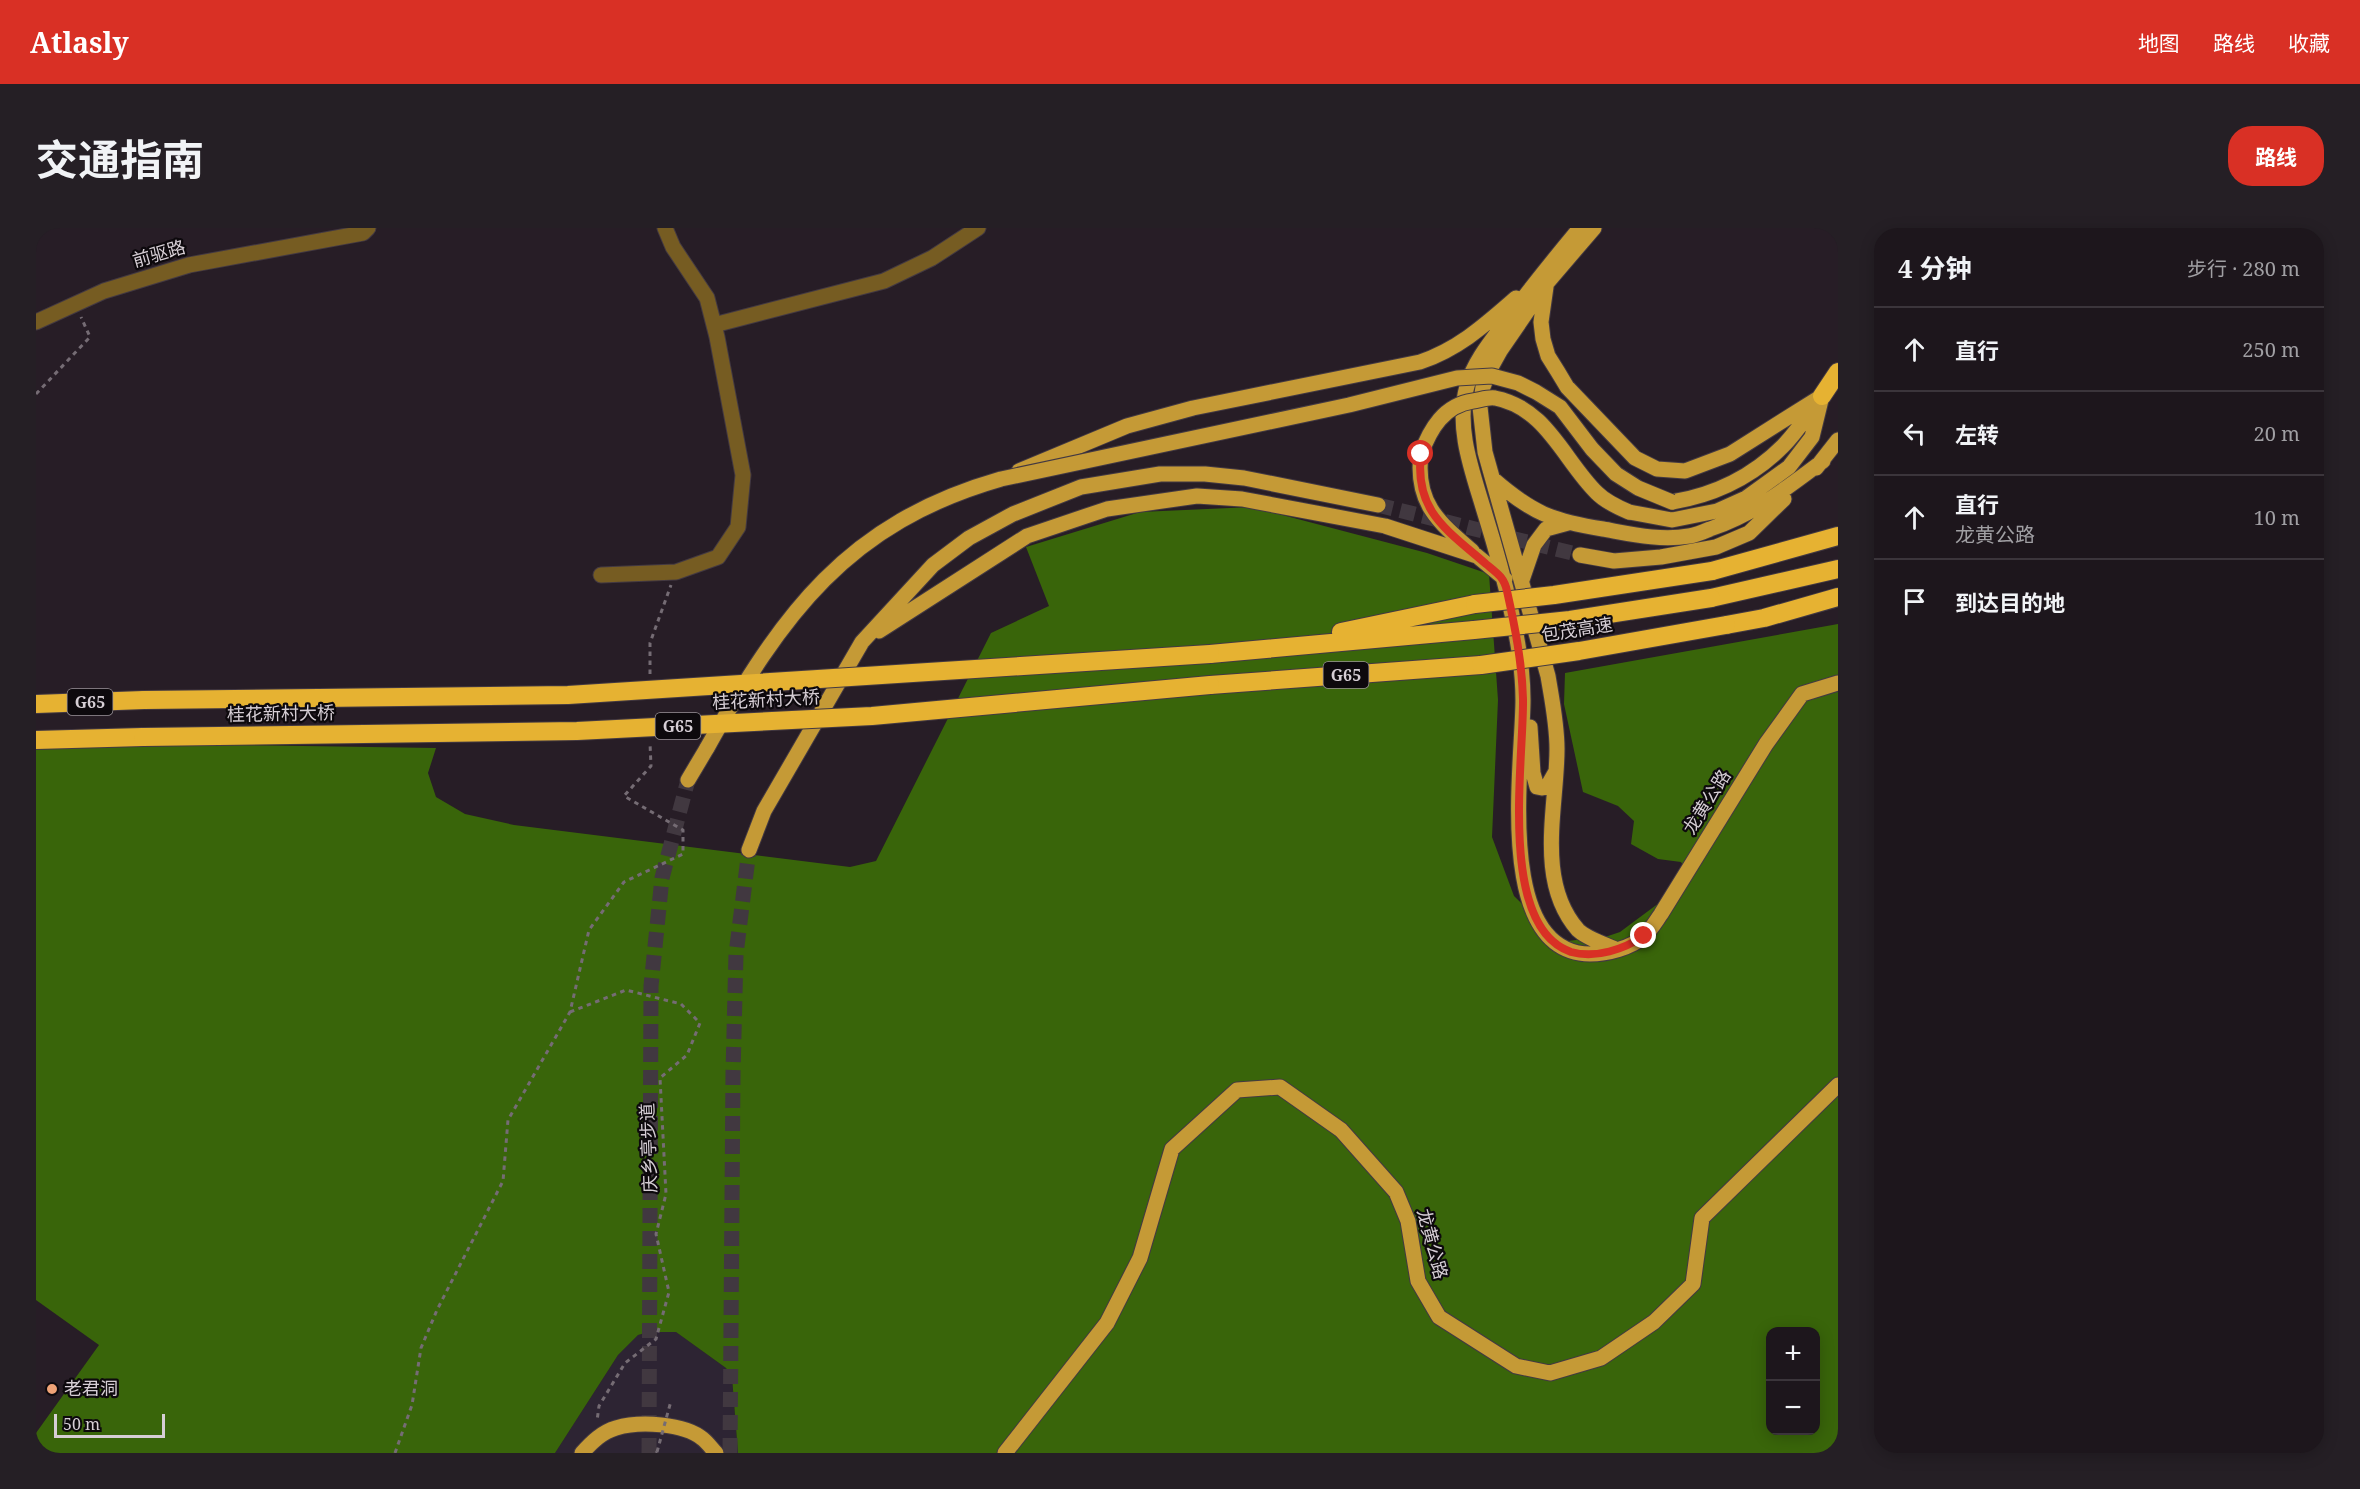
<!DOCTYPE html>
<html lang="zh">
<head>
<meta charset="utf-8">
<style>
	:root { --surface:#1d161c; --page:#251f25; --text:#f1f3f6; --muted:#a09fa3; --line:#3b353b; --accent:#d93025 }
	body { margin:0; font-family:"Noto Serif","Noto Sans SC",serif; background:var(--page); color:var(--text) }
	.controls { position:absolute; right:18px; bottom:18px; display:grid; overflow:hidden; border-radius:12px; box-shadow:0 3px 15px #0003 }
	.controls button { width:54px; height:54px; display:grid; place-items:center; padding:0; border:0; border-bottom:2px solid var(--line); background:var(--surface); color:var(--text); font:30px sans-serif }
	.scale { position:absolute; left:18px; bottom:15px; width:111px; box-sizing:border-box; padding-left:6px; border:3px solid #d6ced5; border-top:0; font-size:16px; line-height:21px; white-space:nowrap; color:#d6ced5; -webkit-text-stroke:4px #0d090d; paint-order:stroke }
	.stop { position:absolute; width:18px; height:18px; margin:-14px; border:4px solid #d93025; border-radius:50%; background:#fff }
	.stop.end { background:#d93025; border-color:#fff; box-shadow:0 2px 6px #0008 }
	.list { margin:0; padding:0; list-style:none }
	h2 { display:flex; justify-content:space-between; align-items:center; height:78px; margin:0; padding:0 24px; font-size:26px }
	h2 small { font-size:20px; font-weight:400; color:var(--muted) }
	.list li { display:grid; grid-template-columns:39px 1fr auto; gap:18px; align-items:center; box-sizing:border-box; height:84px; padding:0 24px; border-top:2px solid var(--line) }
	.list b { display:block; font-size:22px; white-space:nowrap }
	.list p { margin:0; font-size:20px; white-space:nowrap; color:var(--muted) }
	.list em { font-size:20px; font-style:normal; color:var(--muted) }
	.icon { flex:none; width:33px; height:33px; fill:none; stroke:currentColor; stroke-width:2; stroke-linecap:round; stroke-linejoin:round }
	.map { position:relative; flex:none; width:1802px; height:1225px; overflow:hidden; border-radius:24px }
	header { display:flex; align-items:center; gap:36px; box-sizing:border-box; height:84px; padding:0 30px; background:var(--accent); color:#fff }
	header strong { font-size:28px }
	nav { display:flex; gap:33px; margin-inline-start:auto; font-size:21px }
	.intro { display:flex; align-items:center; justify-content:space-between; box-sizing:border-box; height:144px; padding:0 36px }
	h1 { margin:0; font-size:42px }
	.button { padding:15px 27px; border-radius:24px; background:var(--accent); color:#fff; font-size:21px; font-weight:700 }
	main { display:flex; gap:36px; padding:0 36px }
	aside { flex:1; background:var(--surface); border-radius:24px; box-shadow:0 3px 15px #0003 }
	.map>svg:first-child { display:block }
</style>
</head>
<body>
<header>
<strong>Atlasly</strong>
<nav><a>地图</a><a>路线</a><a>收藏</a></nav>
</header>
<div class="intro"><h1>交通指南</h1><a class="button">路线</a></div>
<main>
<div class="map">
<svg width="1802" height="1225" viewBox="0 0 1802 1225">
	<rect width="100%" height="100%" fill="#271d26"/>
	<path fill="#2d2433" d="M613,1104H640L690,1140L696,1149L702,1225H519L582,1127L602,1107Z"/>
	<path fill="#39650a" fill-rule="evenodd" d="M1216,279L1391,325L1453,346L1462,472L1456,609L1478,668L1522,711L1532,713L1572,708L1584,704L1627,672L1649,641L1645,634L1622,631L1595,616L1598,593L1582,578L1547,564L1528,476L1529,445L1802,396V1225H702L696,1149L690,1140L640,1104H613L602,1107L582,1127L519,1225H0V1205L63,1117L0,1072V514L400,520L392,545L400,569L429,586L478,597L814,639L840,633L955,405L1013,378L990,319L1104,284ZM1734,1104H1780V1202H1734Z"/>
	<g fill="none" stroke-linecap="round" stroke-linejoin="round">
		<path stroke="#413840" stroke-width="15" stroke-dasharray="15 8" stroke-linecap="butt" d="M1342,277L1544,327
			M613,1225L615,758L626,650L652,552
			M694,1225L697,845L700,726L713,622"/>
		<defs>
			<path id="minor" d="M0,94L68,63L153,37L327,5L332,0
				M678,97L848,53L896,30L942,0
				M565,347L640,344L682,329L702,299L707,247L681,109L671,70L637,19L629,0"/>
			<path id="major" d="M1544,0C1519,30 1494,61 1471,92C1456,112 1438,133 1431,158C1419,201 1437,245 1449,286C1459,318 1468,350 1475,382C1482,412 1487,441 1487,472C1487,534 1457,725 1554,726C1570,726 1596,720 1608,708C1615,702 1620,693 1625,686L1730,516L1766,466L1802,455
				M1558,0L1510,56L1464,123L1454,141L1447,159L1444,179L1449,224L1512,448C1516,472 1521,496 1521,521C1521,579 1499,653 1542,702C1550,710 1568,716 1579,721
				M1510,59L1505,94L1507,111L1512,128L1522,144L1531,159L1599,230L1621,241L1649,243L1694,226L1786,168
				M1385,226C1379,274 1401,293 1436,323
				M1780,240L1802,212
				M983,243L1091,198L1157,180L1384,134C1423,121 1450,96 1480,70
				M1457,251C1496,285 1516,293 1567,301C1595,306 1624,313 1653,308C1660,307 1667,304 1674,301C1719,286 1750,260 1787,233
				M1636,274C1678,267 1717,248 1747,218C1759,206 1769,191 1779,177
				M1593,284L1636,292L1681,283L1710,270L1753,239L1776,209L1786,168
				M1544,327L1578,333L1625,329L1680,319L1713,305L1748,271
				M1486,352L1498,317L1510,301L1532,295
				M843,403L991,308L1071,281L1161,268L1206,271L1349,298L1441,328L1469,351
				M1494,499L1497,545L1501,559L1506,560L1511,559L1519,545
				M652,552L671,520
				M713,622L728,583L826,414L897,337L933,310L977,286L1045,259L1124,246H1169L1208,250L1342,277
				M546,1225C556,1214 566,1204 580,1200C603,1193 648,1195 667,1211C672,1215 676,1221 680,1225
				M969,1225L1071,1095L1104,1030L1136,921L1201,862L1244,859L1305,902L1360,964L1372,993L1382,1053L1403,1089L1480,1138L1514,1145L1565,1130L1618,1094L1657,1056L1666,990L1802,857"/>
			<path id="highway" d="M1786,168L1802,144
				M1676,343L1802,308
				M1675,370L1802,341
				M1690,397L1728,390L1802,369
				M1305,404L1439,376
				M1174,426L1438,402
				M1174,457L1445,437
				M0,476L108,472
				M0,512L107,509"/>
		</defs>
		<use href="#minor" stroke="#433942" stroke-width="17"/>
		<use href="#major" stroke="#433942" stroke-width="17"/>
		<use href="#highway" stroke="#433942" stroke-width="20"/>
		<path stroke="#756c74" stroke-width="3" stroke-dasharray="4.5 4.5" stroke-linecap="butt" d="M0,166L54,109L45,89
			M614,446V415L635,357
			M534,784L590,762L645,776L664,795L651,827L624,850L630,966L620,1006L633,1064L620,1111L589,1135L563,1178L561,1193
			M359,1225L376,1177L385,1120L401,1082L467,953L472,892L534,784L553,702L588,654L647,626V602L588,568L615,538L614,515
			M620,1225L621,1224"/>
		<use href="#minor" stroke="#765c22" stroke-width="15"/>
		<use href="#major" stroke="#c59a36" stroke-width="15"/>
		<use href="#highway" stroke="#e6b232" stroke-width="18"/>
		<defs>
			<path id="major-bridge" d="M1385,226C1394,201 1408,177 1437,173C1444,172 1452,169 1459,170C1511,180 1528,233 1561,265C1570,274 1581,279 1593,284
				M671,520C746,386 811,295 965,251L1313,177L1421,150L1456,148L1482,155L1500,164L1524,179L1556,221L1580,246L1602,260L1636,274"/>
			<path id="highway-bridge" d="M1439,376L1518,367L1676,343
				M1438,402L1534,392L1675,370
				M1445,437L1543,423L1690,397
				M108,472L532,467L1174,426
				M107,509L541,503L836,488L1174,457"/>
		</defs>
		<use href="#major-bridge" stroke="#433942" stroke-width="17" stroke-linecap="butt"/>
		<use href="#highway-bridge" stroke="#433942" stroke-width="20" stroke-linecap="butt"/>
		<path stroke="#756c74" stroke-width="3" stroke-dasharray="4.5 4.5" stroke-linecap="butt" d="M621,1224L635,1173"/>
		<use href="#major-bridge" stroke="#c59a36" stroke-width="15"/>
		<use href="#highway-bridge" stroke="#e6b232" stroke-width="18"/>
	</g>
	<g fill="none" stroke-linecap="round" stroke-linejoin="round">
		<path stroke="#d93025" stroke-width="8" d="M1385,226C1378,283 1411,302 1450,336C1461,345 1468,349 1471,363C1479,399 1486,434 1487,471C1488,532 1461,699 1535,724C1560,731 1588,721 1608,708"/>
	</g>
	<circle fill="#efa377" stroke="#0d090d" stroke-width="2" cx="16" cy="1161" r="6"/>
	<g text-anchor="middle" stroke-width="4.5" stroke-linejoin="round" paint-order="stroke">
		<g fill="#0d090d" stroke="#9a9399" stroke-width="1.5">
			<rect x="1287.5" y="434" width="45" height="26" rx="4.5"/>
			<rect x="31.5" y="461" width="45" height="26" rx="4.5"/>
			<rect x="619.5" y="485" width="45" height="26" rx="4.5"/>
		</g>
		<g font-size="16" font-weight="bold" fill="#d6ced5">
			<text x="1310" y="453">G65</text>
			<text x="54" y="480">G65</text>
			<text x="642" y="504">G65</text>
		</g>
		<g font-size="18" fill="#d6ced5" stroke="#0d090d">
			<text transform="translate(123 26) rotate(-16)" y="6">前驱路</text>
			<text transform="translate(1541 402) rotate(-9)" y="6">包茂高速</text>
			<text transform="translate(730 472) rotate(-3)" y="6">桂花新村大桥</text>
			<text transform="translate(245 486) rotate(-1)" y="6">桂花新村大桥</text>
			<text transform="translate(1671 574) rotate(-58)" y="6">龙黄公路</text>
			<text transform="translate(613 920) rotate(-92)" y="6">庆乡亭步道</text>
			<text transform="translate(1396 1016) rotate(75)" y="6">龙黄公路</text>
		</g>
		<g font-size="18" fill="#d6ced5" stroke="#0d090d" text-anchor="start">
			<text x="28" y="1167">老君洞</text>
		</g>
	</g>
</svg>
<div class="controls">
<button>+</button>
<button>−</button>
</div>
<div class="scale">50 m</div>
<div class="stop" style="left:1385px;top:226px"></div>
<div class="stop end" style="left:1608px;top:708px"></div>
</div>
<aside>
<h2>4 分钟<small>步行 · 280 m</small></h2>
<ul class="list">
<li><svg class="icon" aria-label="ahead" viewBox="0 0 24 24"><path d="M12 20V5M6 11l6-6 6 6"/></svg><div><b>直行</b></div><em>250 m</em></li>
<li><svg class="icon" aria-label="left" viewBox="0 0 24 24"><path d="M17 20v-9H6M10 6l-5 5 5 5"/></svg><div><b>左转</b></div><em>20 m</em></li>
<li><svg class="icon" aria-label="ahead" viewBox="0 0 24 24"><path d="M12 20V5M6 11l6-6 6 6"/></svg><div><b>直行</b><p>龙黄公路</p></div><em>10 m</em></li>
<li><svg class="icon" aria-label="arrive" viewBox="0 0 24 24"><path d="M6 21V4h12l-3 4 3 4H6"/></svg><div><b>到达目的地</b></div></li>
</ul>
</aside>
</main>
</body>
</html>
